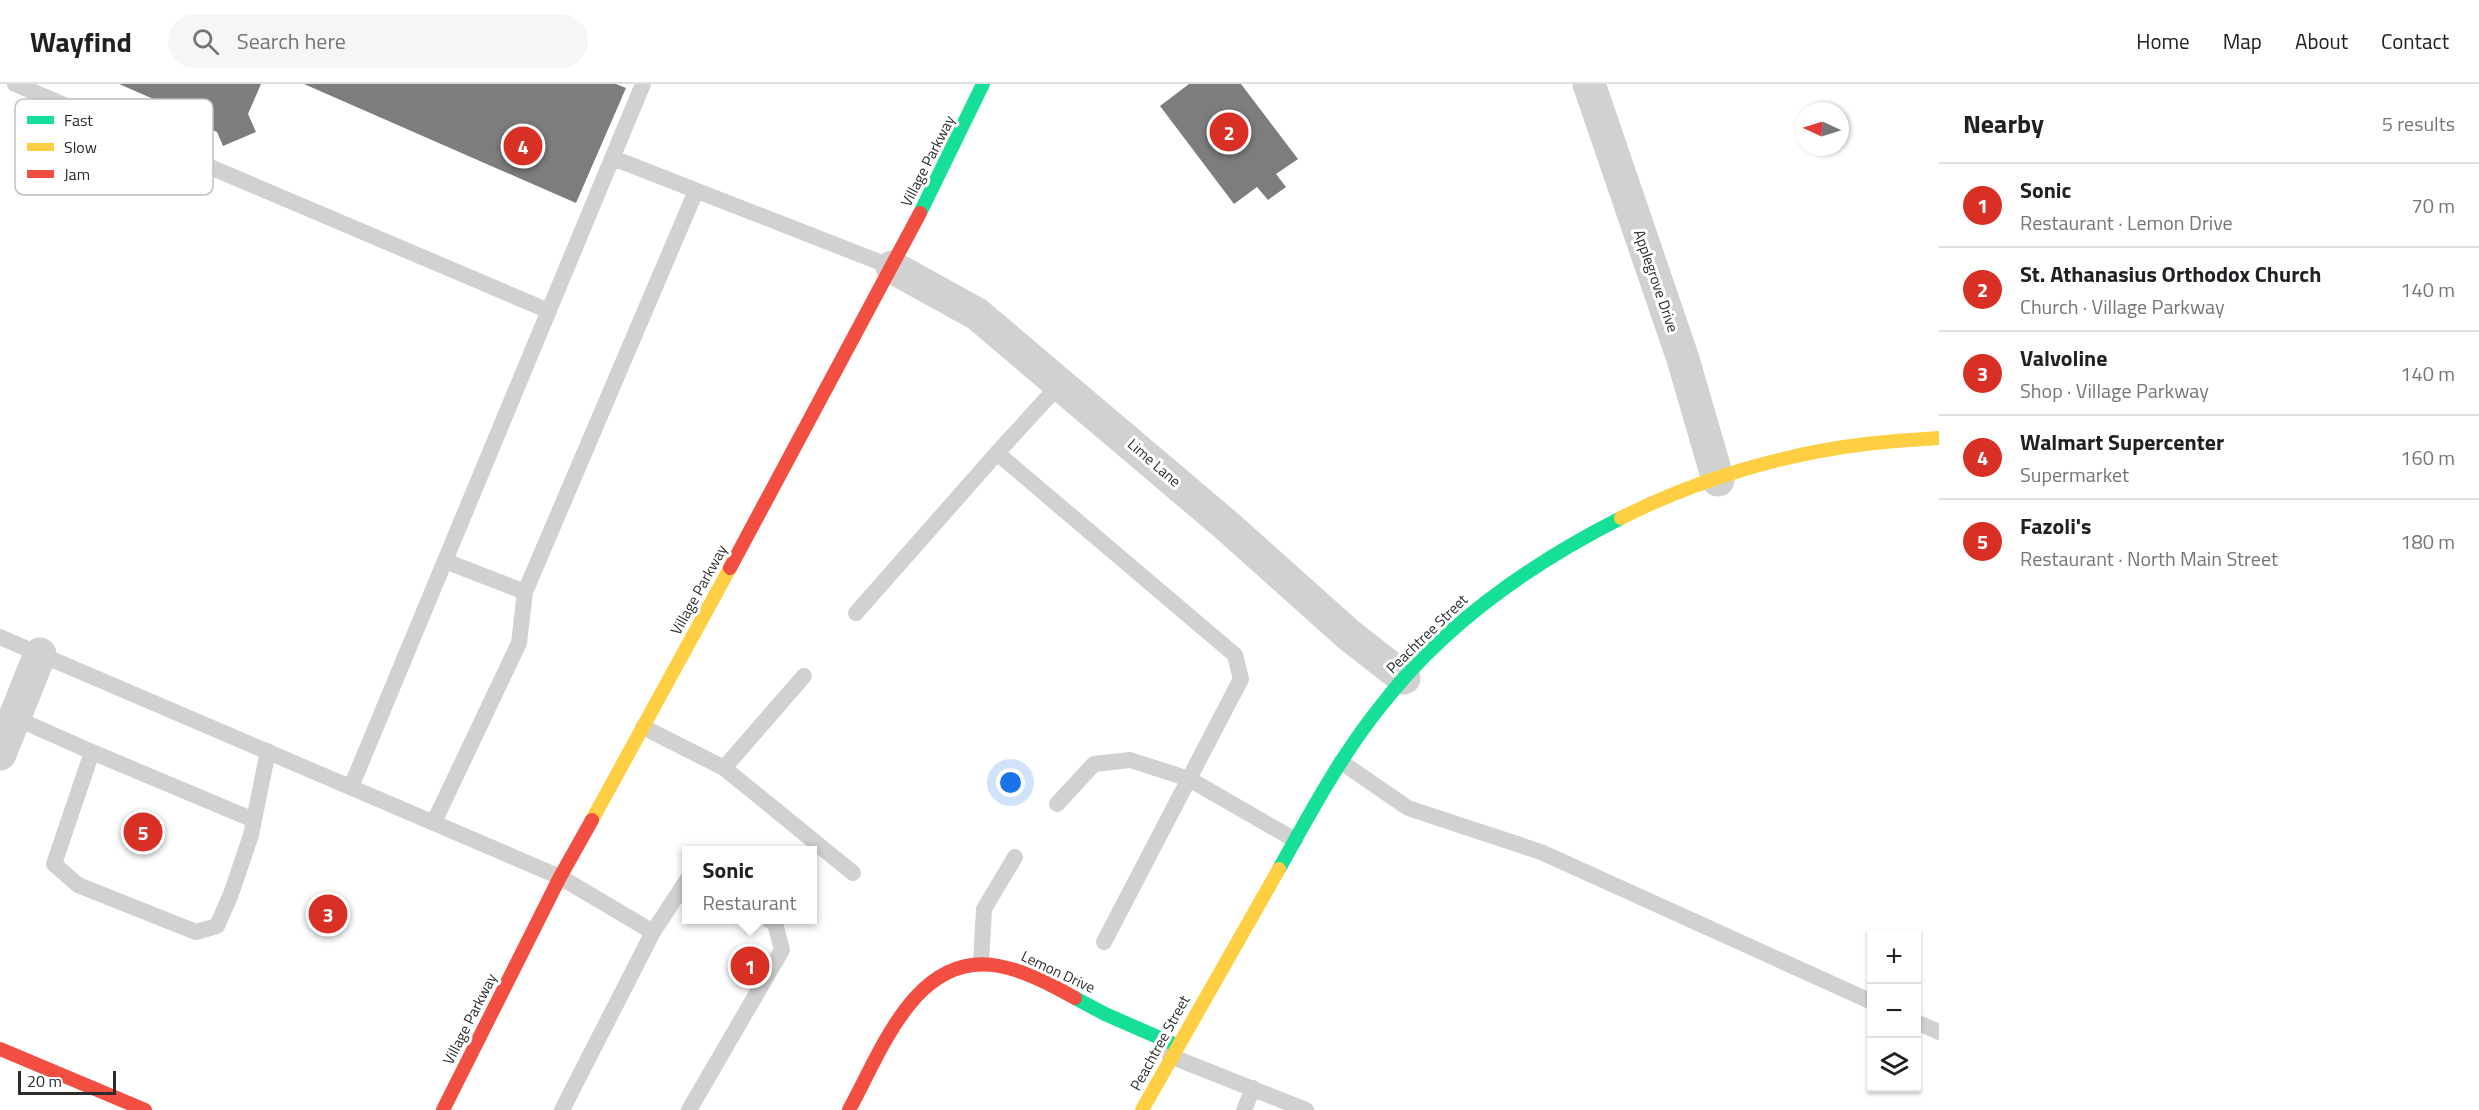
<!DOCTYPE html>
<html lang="en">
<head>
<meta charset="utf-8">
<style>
	:root { --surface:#fff; --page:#f6f6f6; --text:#202124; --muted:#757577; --line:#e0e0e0; --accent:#d93025 }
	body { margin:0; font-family:"Titillium Web",sans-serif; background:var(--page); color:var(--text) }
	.controls { position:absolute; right:18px; bottom:18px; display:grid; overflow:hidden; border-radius:0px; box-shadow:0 2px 4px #0004 }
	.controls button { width:54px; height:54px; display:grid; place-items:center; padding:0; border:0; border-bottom:2px solid var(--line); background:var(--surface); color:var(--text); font:30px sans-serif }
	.compass { position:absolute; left:1795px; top:18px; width:54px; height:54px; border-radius:50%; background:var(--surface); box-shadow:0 2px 4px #0004; rotate:274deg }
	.scale { position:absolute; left:18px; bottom:15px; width:98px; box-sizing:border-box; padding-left:6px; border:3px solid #2c2c2c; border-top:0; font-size:16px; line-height:21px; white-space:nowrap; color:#2c2c2c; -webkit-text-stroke:4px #fff; paint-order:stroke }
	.you { position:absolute; left:1011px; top:699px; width:21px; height:21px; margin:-15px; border:4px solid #fff; border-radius:50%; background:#1a73e8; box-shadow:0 0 0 9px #1a73e833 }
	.badge { display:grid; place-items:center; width:39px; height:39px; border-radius:50%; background:var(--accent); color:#fff; font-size:20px; font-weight:700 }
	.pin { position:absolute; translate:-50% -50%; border:3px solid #fff; box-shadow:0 2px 6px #0006 }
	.popup { position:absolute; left:682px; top:762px; width:135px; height:78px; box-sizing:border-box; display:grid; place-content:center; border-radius:0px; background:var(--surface); filter:drop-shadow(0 2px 4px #0005); font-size:20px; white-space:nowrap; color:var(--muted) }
	.popup b { font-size:22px; color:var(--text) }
	.popup::after { content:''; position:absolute; left:50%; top:100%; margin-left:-12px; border:12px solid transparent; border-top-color:var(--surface) }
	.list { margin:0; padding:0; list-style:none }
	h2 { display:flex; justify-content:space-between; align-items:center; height:78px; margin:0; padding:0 24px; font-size:26px }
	h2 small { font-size:20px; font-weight:400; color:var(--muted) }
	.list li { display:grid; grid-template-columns:39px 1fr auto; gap:18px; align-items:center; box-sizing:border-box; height:84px; padding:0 24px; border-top:2px solid var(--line) }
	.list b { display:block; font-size:22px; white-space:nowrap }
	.list p { margin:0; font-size:20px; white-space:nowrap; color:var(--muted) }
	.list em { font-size:20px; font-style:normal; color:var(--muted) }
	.icon { flex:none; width:33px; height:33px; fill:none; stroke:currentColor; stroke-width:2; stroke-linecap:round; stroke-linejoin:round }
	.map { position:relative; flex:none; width:1939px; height:1026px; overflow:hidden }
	header { display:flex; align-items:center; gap:36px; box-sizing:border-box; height:84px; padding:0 30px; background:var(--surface); border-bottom:2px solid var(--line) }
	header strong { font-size:28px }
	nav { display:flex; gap:33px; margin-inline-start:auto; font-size:21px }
	.search { width:420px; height:54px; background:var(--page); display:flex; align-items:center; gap:15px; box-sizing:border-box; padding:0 21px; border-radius:33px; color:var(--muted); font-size:22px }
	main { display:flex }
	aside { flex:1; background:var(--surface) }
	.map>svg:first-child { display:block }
</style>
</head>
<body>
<header>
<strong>Wayfind</strong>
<div class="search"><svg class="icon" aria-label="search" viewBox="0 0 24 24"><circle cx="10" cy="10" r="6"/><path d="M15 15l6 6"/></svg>Search here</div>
<nav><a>Home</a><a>Map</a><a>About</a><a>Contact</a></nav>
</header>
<main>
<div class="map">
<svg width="1939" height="1026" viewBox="0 0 1939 1026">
	<rect width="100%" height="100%" fill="#fff"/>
	<path fill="#7d7d7d" d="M119,0H261L248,30L256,48L223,62L217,48L162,25L158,17Z
		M304,0H616L626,4L576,119Z
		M1189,0H1241L1298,75L1276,90L1286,103L1268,116L1257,103L1234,120L1160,22Z"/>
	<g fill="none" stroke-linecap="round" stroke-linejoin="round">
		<path stroke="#d1d1d1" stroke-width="16" d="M15,0L549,227
			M613,74L892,183
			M1060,300L997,369L1235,571L1241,595L1104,858
			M445,477L525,508L696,107
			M856,529L997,369
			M0,553L560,793L653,848L562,1026
			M11,632L92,668L54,780L78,801L196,848L217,842L231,810L251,751L268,667
			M643,643L724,684L853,789
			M92,668L254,736
			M1341,678L1408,724L1541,768L1872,918
			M724,684L804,592
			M351,703L643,0
			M1057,720L1094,680L1130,676L1189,695L1295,756
			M434,738L519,559L525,508
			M653,848L687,796
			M981,879L984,825L1015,773
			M1916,938L1939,948
			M1170,972L1306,1026
			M689,1026L782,866L775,839L769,836
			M1244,1026L1253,1004"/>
		<path stroke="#d1d1d1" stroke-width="33" d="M1589,0L1683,275L1718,396
			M892,183L977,230L1226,441L1349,551L1404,594
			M0,670L40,570"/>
		<path stroke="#16e098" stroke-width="14" d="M920,129L983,0
			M1279,785C1310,729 1340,673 1380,623C1443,541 1530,480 1621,434
			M1075,914L1105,930L1176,961"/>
		<path stroke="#ffcf43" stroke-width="14" d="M1621,434C1696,396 1782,370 1866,360C1890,357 1915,356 1939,354
			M592,736L730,484
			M1142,1026L1279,785"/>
		<path stroke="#f24e42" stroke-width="14" d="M730,484L920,129
			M0,965L145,1026
			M443,1026L560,793L592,736
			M849,1026C881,968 916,866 999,882C1026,887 1052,901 1075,914"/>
	</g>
	<g text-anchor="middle" stroke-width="6" stroke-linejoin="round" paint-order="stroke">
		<g font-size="15" fill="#2c2c2c" stroke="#fff">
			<text transform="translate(928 77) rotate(-63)" y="5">Village Parkway</text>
			<text transform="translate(1656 197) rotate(71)" y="5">Applegrove Drive</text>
			<text transform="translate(1154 379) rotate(41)" y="5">Lime Lane</text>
			<text transform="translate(699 506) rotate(-61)" y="5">Village Parkway</text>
			<text transform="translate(1427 550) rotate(-44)" y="5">Peachtree Street</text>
			<text transform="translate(1058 888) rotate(25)" y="5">Lemon Drive</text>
			<text transform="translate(470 935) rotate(-63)" y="5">Village Parkway</text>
			<text transform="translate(1160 959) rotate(-61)" y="5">Peachtree Street</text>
		</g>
	</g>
	<rect x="15" y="15" width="198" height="96" rx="9" fill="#fff" stroke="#c0c0c0" stroke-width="1.5"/>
	<rect x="27" y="32" width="27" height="8" fill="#16e098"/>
	<rect x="27" y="59" width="27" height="8" fill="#ffcf43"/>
	<rect x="27" y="86" width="27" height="8" fill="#f24e42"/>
	<g font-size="16" fill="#2c2c2c">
		<text x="64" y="42">Fast</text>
		<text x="64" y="69">Slow</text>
		<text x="64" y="96">Jam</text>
	</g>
</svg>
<div class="controls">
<button>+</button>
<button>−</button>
<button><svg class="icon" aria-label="layers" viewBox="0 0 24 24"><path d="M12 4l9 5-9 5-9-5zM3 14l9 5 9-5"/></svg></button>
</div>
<svg class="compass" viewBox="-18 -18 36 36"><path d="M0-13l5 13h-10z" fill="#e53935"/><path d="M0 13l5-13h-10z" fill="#757577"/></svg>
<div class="scale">20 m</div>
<div class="you"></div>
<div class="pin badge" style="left:750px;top:882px">1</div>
<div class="popup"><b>Sonic</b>Restaurant</div>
<div class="pin badge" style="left:1229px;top:48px">2</div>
<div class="pin badge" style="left:328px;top:830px">3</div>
<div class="pin badge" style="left:523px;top:62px">4</div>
<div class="pin badge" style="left:143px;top:748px">5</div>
</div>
<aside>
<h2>Nearby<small>5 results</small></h2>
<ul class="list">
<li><span class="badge">1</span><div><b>Sonic</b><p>Restaurant · Lemon Drive</p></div><em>70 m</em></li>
<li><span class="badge">2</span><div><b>St. Athanasius Orthodox Church</b><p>Church · Village Parkway</p></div><em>140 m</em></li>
<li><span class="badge">3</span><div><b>Valvoline</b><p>Shop · Village Parkway</p></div><em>140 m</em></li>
<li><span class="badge">4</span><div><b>Walmart Supercenter</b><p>Supermarket</p></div><em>160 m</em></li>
<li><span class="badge">5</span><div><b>Fazoli's</b><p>Restaurant · North Main Street</p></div><em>180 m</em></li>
</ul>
</aside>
</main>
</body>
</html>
